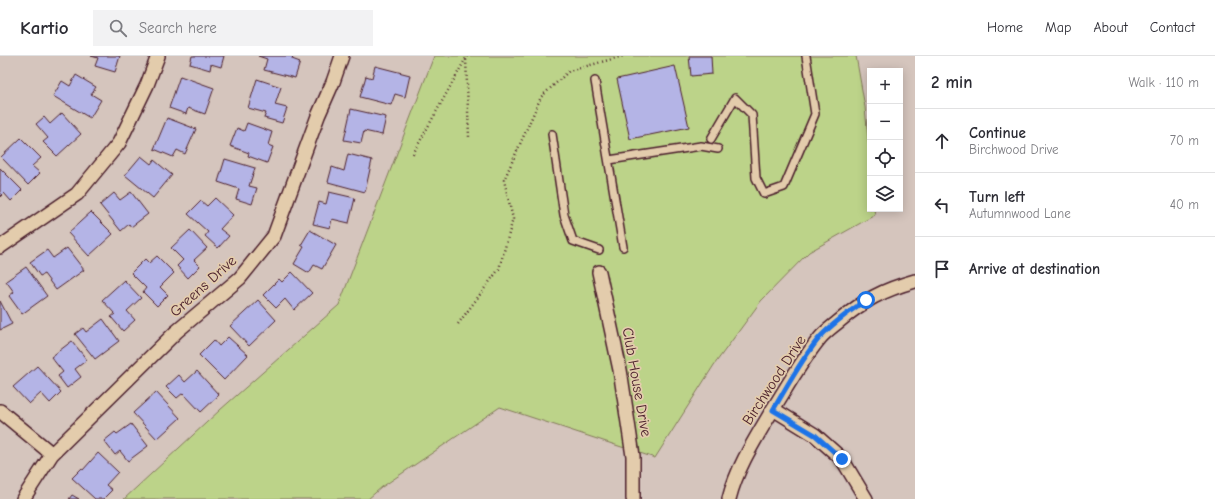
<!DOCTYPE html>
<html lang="en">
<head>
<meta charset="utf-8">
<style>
	:root { --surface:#fff; --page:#f2f2f3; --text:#2b2b33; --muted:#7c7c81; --line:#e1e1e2 }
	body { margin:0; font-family:"Comic Neue",sans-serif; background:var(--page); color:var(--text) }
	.controls { position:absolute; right:12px; top:12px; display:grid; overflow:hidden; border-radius:0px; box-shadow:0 2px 10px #0003 }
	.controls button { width:36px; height:36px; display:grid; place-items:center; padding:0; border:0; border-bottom:1px solid var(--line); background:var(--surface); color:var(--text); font:20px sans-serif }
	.stop { position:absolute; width:12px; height:12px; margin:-9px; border:3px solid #1a73e8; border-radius:50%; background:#fff }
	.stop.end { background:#1a73e8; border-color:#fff; box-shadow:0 1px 4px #0008 }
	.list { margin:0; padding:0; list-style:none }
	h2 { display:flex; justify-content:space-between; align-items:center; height:52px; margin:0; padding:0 16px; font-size:17px }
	h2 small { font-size:13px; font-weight:400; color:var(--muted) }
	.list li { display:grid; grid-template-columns:26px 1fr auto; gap:12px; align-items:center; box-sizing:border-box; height:64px; padding:0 16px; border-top:1px solid var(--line) }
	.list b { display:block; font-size:15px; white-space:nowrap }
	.list p { margin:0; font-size:13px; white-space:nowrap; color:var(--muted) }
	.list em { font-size:13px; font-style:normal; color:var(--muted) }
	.icon { flex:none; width:22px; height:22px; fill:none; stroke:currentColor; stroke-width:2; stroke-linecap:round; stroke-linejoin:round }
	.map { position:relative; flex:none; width:915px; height:443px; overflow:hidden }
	header { display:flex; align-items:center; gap:24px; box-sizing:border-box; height:56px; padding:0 20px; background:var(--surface); border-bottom:1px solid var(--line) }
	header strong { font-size:19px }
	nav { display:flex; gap:22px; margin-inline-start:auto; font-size:14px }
	.search { width:280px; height:36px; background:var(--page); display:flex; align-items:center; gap:10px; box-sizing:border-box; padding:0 14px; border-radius:0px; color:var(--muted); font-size:15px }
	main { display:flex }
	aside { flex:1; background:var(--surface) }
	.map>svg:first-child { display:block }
</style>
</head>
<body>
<header>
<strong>Kartio</strong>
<div class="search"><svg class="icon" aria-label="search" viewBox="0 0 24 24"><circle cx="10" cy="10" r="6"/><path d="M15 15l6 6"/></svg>Search here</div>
<nav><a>Home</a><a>Map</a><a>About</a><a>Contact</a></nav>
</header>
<main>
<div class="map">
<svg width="915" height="443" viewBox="0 0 915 443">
	<rect width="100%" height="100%" fill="#d5c5bd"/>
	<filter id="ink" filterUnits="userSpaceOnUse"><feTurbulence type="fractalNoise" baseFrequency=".025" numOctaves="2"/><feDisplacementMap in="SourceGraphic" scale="8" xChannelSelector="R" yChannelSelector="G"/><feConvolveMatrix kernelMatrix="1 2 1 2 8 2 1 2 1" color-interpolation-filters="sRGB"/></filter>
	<g filter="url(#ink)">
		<path fill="#bcd389" stroke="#83795a" d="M434,0H856L865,51L870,105V153H874L875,159L809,196L761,245L714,309L655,402L500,351L382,431L368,443H124L220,354L339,249Z"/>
		<path fill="#b4b4e6" stroke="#4a1f2b" d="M91,0H120L115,16L95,10L98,2Z
			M192,0H224L221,11L211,8L210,14L190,8Z
			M258,0H293L292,3L300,6L295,22L264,14L267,3Z
			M689,0H711L712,18L691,20Z
			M375,10L410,19L405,41L395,38L391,49L360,41L366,20L372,22Z
			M675,10L689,71L630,83L617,23Z
			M76,19L96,31L91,38L101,44L90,62L53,40L62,25L70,30Z
			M180,20L214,32L205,58L188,52L186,58L169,52Z
			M257,23L281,31L275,49L287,52L282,67L264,62L266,57L248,52Z
			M351,53L386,61L382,79L364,75L361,87L344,84Z
			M62,57L81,78L57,100L43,86L48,82L36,68L44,61L50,68Z
			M167,62L196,73L185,98L177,94L173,101L154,93Z
			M247,67L272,76L268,89L273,91L267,107L248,100L249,97L230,90L237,72L244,75Z
			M21,82L41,102L32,110L40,117L28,129L1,101Z
			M348,98L372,104L365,136L328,126L332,111L344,115Z
			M141,100L151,108L154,104L172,119L153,142L125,119Z
			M225,103L255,112L249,130L257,132L252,148L236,143L239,133L218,126Z
			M0,112L22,134L11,145L4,137L0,141Z
			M131,136L148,158L131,171L129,168L121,175L100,149L114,137L120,144Z
			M329,136L355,142L349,167L332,163L330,172L313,168L319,146L326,148Z
			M215,142L233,159L220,173L229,180L218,192L205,180L208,176L188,158L201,145L207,150Z
			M91,156L113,178L89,200L68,177Z
			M190,174L207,192L194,204L200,210L188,222L177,210L183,204L171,192Z
			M310,174L336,189L322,213L314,209L309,217L294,208L304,191L301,189Z
			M67,192L84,214L56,234L44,218L40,220L30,206L47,194L53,202Z
			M157,200L174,217L160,231L168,239L157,250L143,236L146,232L131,217L145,203L149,207Z
			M26,211L47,240L22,258L9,240L14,236L6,225Z
			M292,216L312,237L294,254L285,243L276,252L263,239L279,223L282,226Z
			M124,224L141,242L127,255L135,264L123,275L111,261L115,258L102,244Z
			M258,244L276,264L249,290L230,270Z
			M0,245L12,268L0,274Z
			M103,263L119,285L95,303L75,278L83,272L86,276Z
			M228,281L248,299L224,324L199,299L214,284L219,290Z
			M72,285L87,304L75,313L81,321L67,332L58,320L63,316L51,301Z
			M37,310L61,336L50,347L41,337L29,348L13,331Z
			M197,315L219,339L201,356L183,337L177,342L166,331L179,319L185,326Z
			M156,336L180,362L157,383L133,357Z
			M131,368L148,390L128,405L120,395L115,399L104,385L115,376L117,378Z
			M98,397L118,416L106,429L112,434L103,443H95L72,422L82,412L83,414Z
			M72,439L79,443H69Z"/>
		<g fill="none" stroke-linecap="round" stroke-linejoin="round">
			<defs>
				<path id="lane" d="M595,25L623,191
					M552,78L564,159L573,185L599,194
					M711,83L735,42L752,59L756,122L764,138L784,131L815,58L806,0
					M609,104L701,90L718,93"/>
				<path id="street" d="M0,191L77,138L119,87L147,29L158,0
					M599,216L620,314L633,400V443
					M773,353L815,379L842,403L866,443
					M0,355L52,398
					M23,443L52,398L176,276L240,222L274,180L318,60L333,26L342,0
					M729,443C737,411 756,382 773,353C788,329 802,304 820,282C825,276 832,271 838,266C864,244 883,234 915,225"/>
			</defs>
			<use href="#lane" stroke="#4a1f2b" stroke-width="10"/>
			<use href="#street" stroke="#4a1f2b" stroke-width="16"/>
			<path stroke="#4a1f2b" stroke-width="2.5" stroke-dasharray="1 3" stroke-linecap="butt" d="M467,0L466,2L469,81
				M413,98L466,2
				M458,268L499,213L513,163L504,124L541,41L569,15L623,0"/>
			<use href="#lane" stroke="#e3ccac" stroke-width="7"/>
			<use href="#street" stroke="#e3ccac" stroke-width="13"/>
		</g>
	</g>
	<g fill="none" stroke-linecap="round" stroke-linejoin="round" filter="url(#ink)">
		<path stroke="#1a73e8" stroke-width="5" d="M842,403L815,379L773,354C788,329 802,302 820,281C833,267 850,255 866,244"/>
	</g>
	<g text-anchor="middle" stroke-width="3.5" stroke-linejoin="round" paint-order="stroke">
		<g font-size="15" fill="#4a1f2b" stroke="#e3ccac">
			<text transform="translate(203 230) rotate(-42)" y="5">Greens Drive</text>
			<text transform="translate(774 324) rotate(-57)" y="5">Birchwood Drive</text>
			<text transform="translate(637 326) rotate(80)" y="5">Club House Drive</text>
		</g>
	</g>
</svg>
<div class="controls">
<button>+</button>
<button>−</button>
<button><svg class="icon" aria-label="locate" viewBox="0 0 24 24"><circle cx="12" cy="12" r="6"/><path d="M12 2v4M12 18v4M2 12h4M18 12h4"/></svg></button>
<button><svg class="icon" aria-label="layers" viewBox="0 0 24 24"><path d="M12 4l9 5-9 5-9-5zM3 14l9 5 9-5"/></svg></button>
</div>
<div class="stop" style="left:866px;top:244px"></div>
<div class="stop end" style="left:842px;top:403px"></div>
</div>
<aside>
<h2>2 min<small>Walk · 110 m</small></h2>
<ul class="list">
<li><svg class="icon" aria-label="ahead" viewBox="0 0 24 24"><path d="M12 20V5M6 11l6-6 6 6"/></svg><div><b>Continue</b><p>Birchwood Drive</p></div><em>70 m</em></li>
<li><svg class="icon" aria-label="left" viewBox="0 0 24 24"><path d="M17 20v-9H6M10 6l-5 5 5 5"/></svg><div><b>Turn left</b><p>Autumnwood Lane</p></div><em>40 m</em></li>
<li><svg class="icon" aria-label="arrive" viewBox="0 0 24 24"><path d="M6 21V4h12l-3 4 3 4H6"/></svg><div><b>Arrive at destination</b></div></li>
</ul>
</aside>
</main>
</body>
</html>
